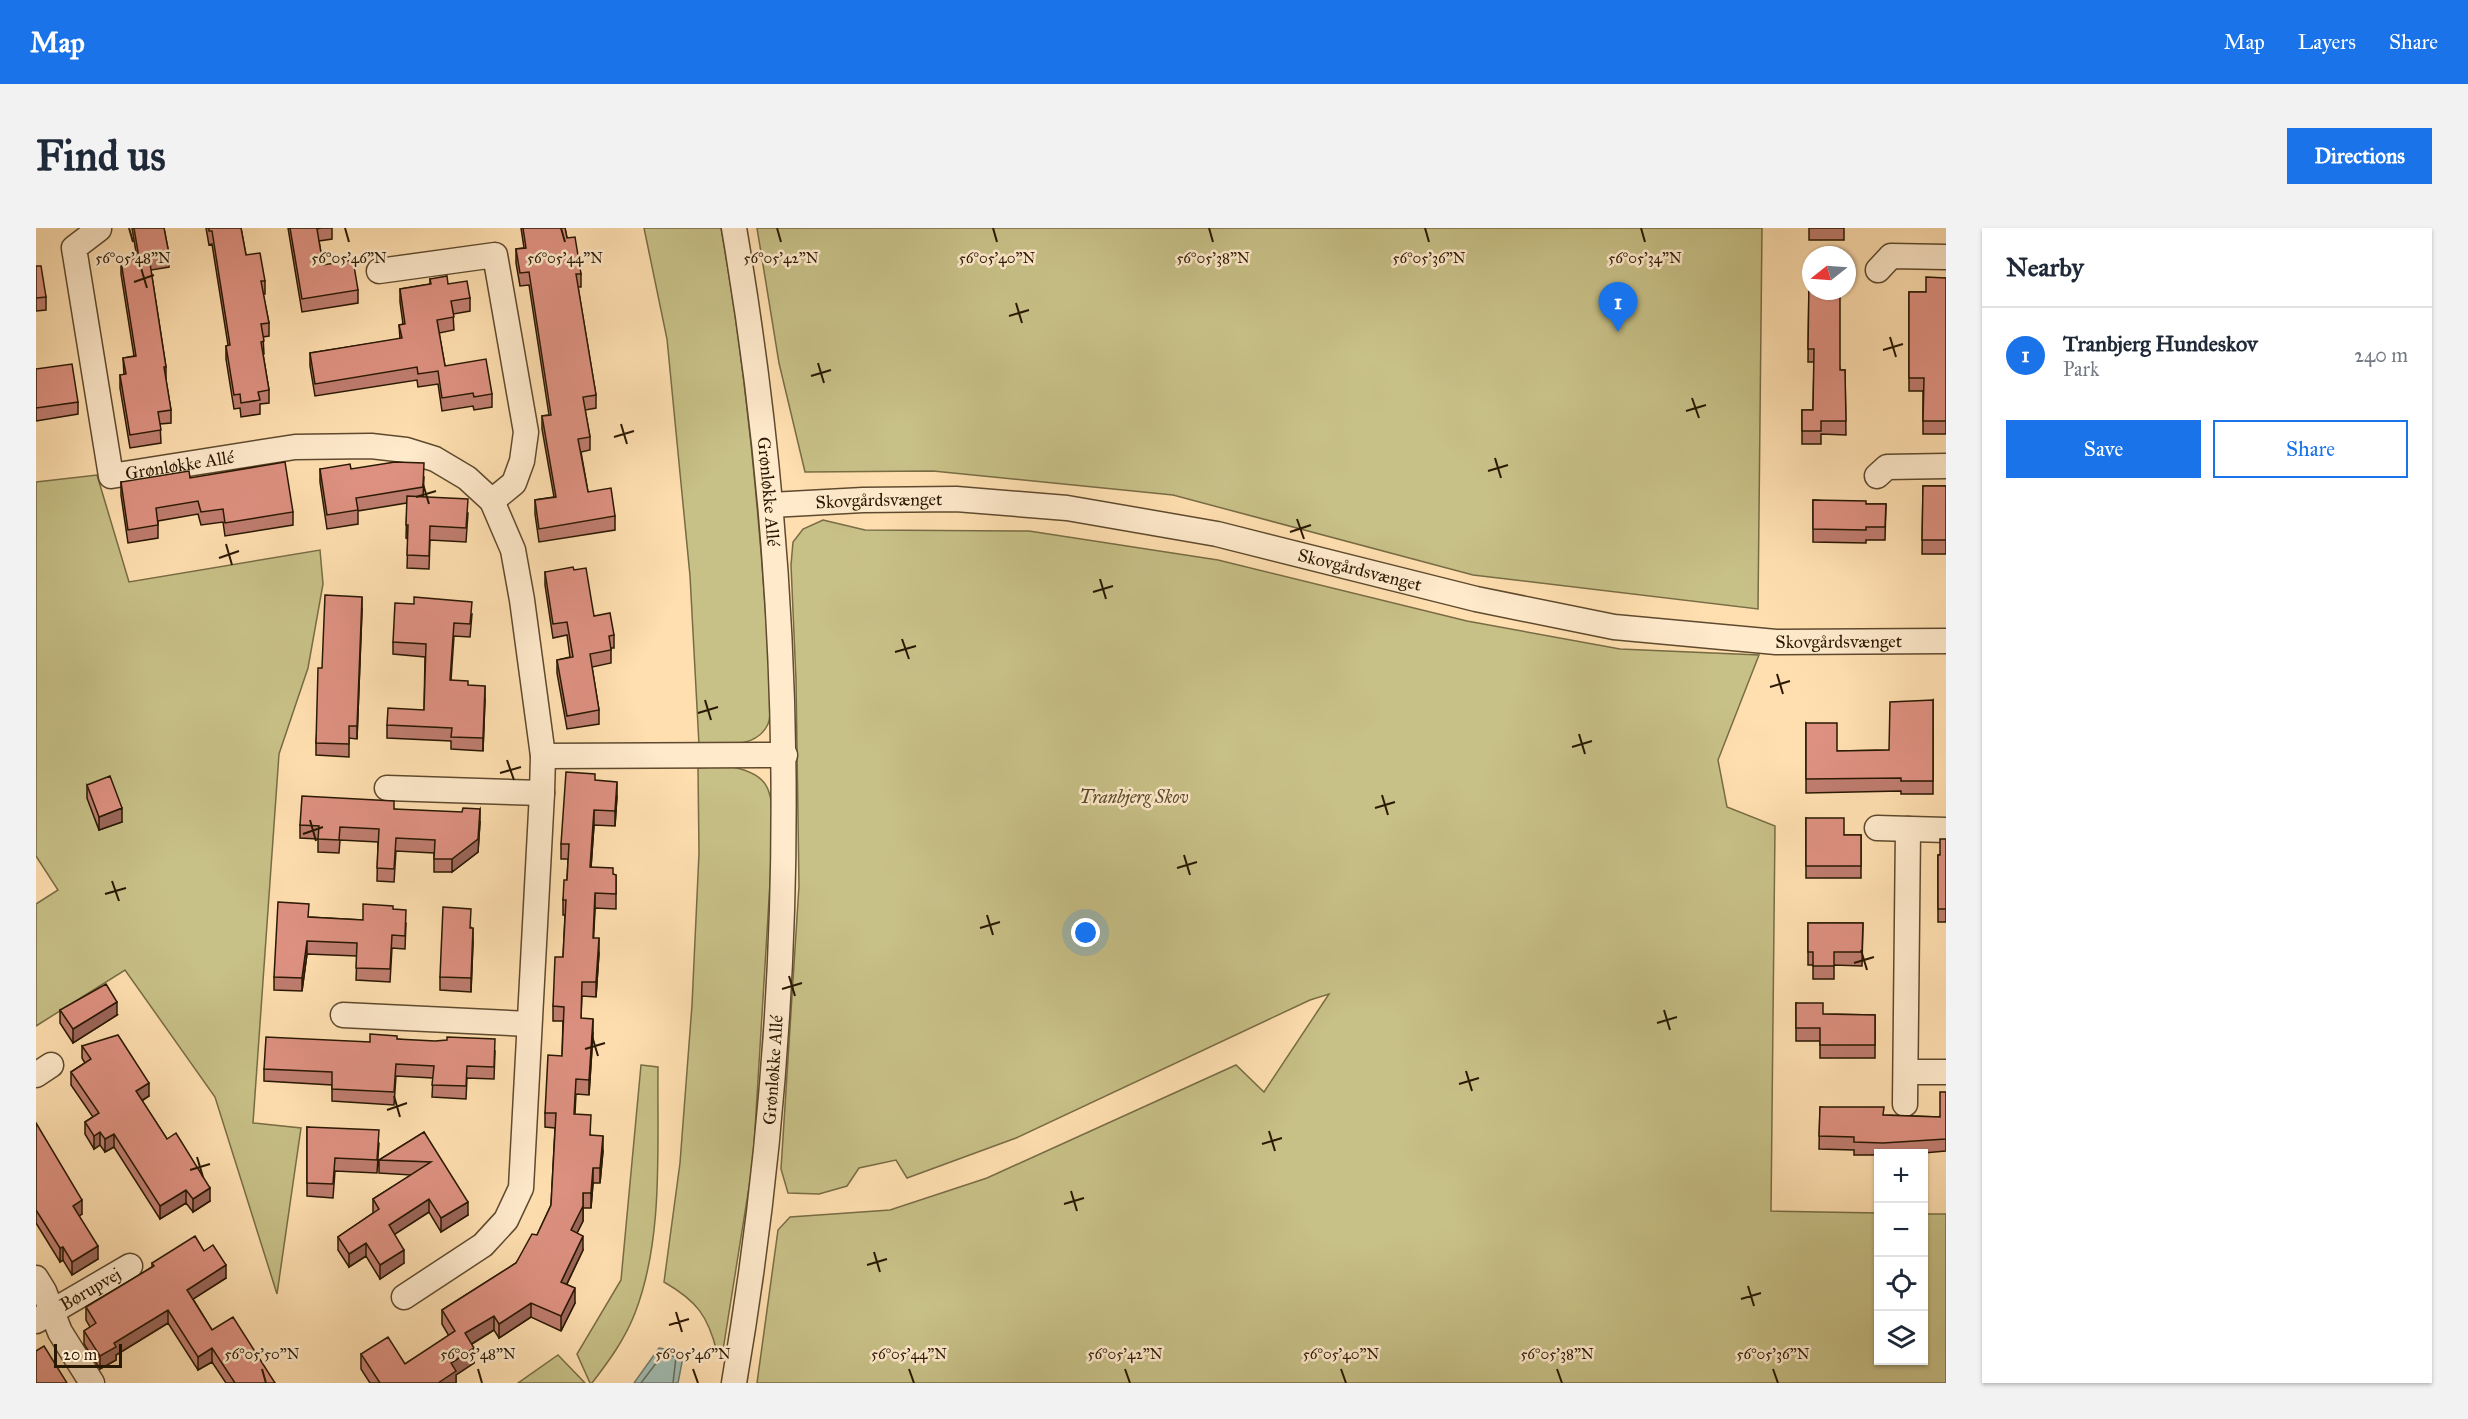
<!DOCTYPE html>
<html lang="en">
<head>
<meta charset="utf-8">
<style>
	:root { --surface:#fff; --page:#f2f2f3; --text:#1f2937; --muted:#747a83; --line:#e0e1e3; --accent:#1a73e8 }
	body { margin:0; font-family:"IM FELL Great Primer",serif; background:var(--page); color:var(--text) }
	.controls { position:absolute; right:18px; bottom:18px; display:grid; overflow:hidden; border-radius:0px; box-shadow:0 2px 4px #0004 }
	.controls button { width:54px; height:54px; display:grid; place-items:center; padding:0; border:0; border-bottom:2px solid var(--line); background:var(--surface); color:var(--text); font:30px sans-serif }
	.compass { position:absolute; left:1766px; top:18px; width:54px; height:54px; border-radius:50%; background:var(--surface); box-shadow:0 2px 4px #0004; rotate:253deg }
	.scale { position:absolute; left:18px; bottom:15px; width:68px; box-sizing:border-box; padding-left:6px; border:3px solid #291802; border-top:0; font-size:16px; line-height:21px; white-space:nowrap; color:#291802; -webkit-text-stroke:4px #ffeacc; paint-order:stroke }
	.you { position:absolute; left:1050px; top:705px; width:21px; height:21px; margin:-15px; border:4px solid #fff; border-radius:50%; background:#1a73e8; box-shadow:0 0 0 9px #1a73e833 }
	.badge { display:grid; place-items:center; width:39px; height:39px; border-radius:50%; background:var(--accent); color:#fff; font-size:20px; font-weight:700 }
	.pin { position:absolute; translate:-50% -50px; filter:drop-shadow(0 2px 3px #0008) }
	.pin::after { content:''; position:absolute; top:32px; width:21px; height:18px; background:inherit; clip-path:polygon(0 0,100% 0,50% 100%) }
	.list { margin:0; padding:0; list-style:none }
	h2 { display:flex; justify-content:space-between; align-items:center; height:78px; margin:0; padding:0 24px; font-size:26px }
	h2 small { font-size:20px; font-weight:400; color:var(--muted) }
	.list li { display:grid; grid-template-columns:39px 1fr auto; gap:18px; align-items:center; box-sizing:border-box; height:96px; padding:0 24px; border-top:2px solid var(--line) }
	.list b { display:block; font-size:22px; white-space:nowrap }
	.list p { margin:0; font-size:20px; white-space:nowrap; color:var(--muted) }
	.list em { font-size:20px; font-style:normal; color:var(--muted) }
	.actions { display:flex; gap:12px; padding:18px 24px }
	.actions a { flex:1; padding:14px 0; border:2px solid var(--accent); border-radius:0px; text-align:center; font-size:21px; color:var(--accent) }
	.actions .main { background:var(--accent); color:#fff }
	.icon { flex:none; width:33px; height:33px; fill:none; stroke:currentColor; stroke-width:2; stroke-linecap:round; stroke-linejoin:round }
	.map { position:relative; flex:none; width:1910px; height:1155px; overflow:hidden; border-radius:0px }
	header { display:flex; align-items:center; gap:36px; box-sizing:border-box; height:84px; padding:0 30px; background:var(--accent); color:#fff }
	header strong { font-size:28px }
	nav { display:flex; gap:33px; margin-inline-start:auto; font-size:21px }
	.intro { display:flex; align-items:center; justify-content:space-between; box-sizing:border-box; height:144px; padding:0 36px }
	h1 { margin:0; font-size:42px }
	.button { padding:15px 27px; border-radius:0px; background:var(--accent); color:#fff; font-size:21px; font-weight:700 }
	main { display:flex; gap:36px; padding:0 36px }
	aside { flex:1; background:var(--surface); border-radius:0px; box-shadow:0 2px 4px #0004 }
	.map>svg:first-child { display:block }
</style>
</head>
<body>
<header>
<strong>Map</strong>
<nav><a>Map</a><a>Layers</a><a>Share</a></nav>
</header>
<div class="intro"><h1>Find us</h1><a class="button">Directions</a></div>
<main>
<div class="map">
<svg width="1910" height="1155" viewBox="0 0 1910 1155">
	<rect width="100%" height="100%" fill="#ffdfb0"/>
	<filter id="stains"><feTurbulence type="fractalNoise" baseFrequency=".00333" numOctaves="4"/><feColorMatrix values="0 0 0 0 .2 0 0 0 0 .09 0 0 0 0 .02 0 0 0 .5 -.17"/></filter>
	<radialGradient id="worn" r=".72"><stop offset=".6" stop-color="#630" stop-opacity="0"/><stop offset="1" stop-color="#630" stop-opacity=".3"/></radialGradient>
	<path fill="#c7c087" stroke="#786c44" stroke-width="1.5" d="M608,0H685C709,134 722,270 731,405C732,422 738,484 732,496C721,521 687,516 663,517L654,348L631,111Z
		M721,0H1726L1722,381L1437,347L1137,267L897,243L769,244L743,135Z
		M61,247L93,354L284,322L287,356L272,440L243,526L217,895L265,900L241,1066L179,869L89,742L0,798V676L22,662L0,628V254Z
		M787,292L829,302L993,303L1182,332L1431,393L1584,421L1723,427L1682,532L1691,579L1739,598L1735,983L1842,985V1132H1888V986H1910V1155H721L742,1002L754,989L854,982L951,950L1200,837L1228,864L1293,766L1274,772L980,910L871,950L860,932L823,940L811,958L783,966L752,965L745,941L763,658L760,452L755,337L757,314L767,301Z
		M691,538C739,546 735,565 737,606L717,934L687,1122L681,1124C672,1088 661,1073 628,1054L644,935L656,777L663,625L662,540Z
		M605,837L622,839C621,918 628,1010 599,1085C589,1111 573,1133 556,1155H554L541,1126L585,1052Z
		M522,1127L549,1155H482Z"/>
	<path fill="#a1bcb2" stroke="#717a6c" stroke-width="1.5" d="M623,1120L648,1124L642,1155H598Z"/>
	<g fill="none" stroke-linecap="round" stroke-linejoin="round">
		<path stroke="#656a5a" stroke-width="1.5" d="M605,1155L627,1126L640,1129L637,1155"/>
		<defs>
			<g id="minor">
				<path id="s1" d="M698,0C764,384 764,771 698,1155"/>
				<path id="s2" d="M63,1L38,20L75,248L259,219L335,218L370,222L399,231L431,250L456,273L477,322L486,372L507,528L506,565L485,960L470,992L447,1017L368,1069"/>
				<path d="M1842,42L1855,28L1910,29"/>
				<path d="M343,43L459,27L490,204L486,233L478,255L456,273"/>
				<path d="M1841,248L1851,239L1910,238"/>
				<path id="s3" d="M735,277L827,272L920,271L1031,280L1181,306L1440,371L1578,399L1740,414L1910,413"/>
				<path d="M507,528L749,527"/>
				<path d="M351,560L506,565"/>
				<path d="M1841,600L1910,602"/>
				<path d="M307,787L493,796"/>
				<path d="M1871,844H1910"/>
				<path d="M0,847L15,837"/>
				<path d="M1869,876L1872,601"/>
				<path d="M0,1050L8,1063L24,1104L56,1155"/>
				<path id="s4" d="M0,1093L94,1038"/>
			</g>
		</defs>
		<use href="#minor" stroke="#5e4a2e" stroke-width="27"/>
		<use href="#minor" stroke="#ffeacc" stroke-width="24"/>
	</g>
	<path fill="#bf7d6f" stroke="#291802" stroke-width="1.5" d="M96,0H128L133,26V39L115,42L130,139V152L135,182V195L124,196L125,215L94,220L84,160V147H88L87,130L98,128L85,46V33L101,30Z
		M170,0H205L210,27L229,53V66H227L233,95V108L227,109L228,126H227L233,162V175L224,176V186L205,189L204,180L198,181L190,131V118L192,117L176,16L173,17Z
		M252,0H296V11L283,13L287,37L322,62V75L266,84Z
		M485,0H529L531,10L545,46V59H542L560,167V180L549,182L554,209V222L545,224L552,264L579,288V302L503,314L499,286V272L518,269L506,201V188L513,187L493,57L484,58L480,35V21L488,20Z
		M1773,0H1808V12H1773Z
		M0,38L10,69V82L0,83Z
		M1910,50V206H1887V163H1873V64H1890Z
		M394,51L412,56L434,70V83L417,86L418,102L403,105L409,138L456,166V179L438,182L437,178L406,183L402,156L382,159L381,152L279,168L274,138V125L364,111L363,97L367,96L364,74V61L394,56Z
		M1773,53L1794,68L1804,142H1809L1810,207L1785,206V216H1766V182H1777L1778,134H1772Z
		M0,141L42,174V186L0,193Z
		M284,241H315L388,249L387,269L432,285L430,314L394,312L393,341L371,340L372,311L370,310L371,275L322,283V296L291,301L284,254Z
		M154,250L257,284V297L189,308L187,294L165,297L162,286L122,293V310L92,315L85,267V254Z
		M1887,258H1910V326H1886Z
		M1777,272L1830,276H1850L1849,312H1830V315L1777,314Z
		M538,342L558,388L578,407V420H575V435L556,439L563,482V496L531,501L521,445V432L534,429L531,407L517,410L509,357V344Z
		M326,382L321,511L313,510V529L280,527V515L286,440Z
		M436,386L434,409L418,408L415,452L432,457L449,471L447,523L415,521V513L351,510V497L388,482L389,429L357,426V414Z
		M1897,472V566H1865V563L1770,565V495L1801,523L1853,522Z
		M559,552L581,568L579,598L558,597L555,639L580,647V681L559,680L557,710L563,725L560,769L546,768L545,790L557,805L553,867L540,866L539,886L567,923L564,955H557L555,980H547V993L541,1005L547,1022L531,1056L539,1075L525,1103L495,1089L463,1110L458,1102L436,1116L438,1135L420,1147V1155H334L325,1141V1126L369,1136L413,1108L406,1096V1082L480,1035L501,1007L515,977L519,900L509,899V885L526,828L527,793H517V778L527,729L529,687H527V672L531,652L532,631H525V616Z
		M51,557L86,594L63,602L51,570Z
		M358,581L444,594L442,624L416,644H398V625L360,623L358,654L341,653L342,614L304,612L303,625L282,624V611L264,610V597Z
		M1770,590L1808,607H1825V650H1770Z
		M1910,611V694H1902V627H1904Z
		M357,681L370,695L369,721L356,720L354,754L320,752L321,728L271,726L266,763L238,762V749L273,689L327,692Z
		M1772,695H1827L1826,738L1798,737V751H1777V737H1772Z
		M435,700L437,714L435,764L404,762V749Z
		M1760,775L1787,786L1839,787V830H1784V813H1760Z
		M24,782L81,787L37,815L24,795Z
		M361,811L459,823L458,851L431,850L430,871L396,869L397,850L360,848L358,877L296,873V857L228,853V841L334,814Z
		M46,818L113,868L106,873L131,911L174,973L157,984L150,975L124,991L78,919L69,924L64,917L58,921L49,906V894L57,889L35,857V844L49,835L46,830Z
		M1910,864V923L1876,926H1842V927H1818V922L1783,921L1784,879L1848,887L1904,889Z
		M0,895L46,986L43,988L62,1031L36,1047L27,1032L24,1034L0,995Z
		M271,899L343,915L341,945L299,943L297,970L271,968Z
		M388,904L432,987L405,1004L393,984L358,1006L368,1035L344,1051L330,1028L313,1039L302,1022V1009L337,985V971L376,947L343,945V932Z
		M168,1023L190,1050L157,1071L176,1102L239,1155H190L176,1134L162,1142L132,1095L80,1127V1132L64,1141L48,1116V1103L54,1099L50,1092V1079L116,1039V1035Z"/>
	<path fill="#9b665a" stroke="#291802" stroke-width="1.5" d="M326,369V382L321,511V498Z
		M449,458V471L447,523V510Z
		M581,554V568L579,598V583Z
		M86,580V594L63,602V589Z
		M444,581V594L442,624L416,644V631Z
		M558,582V597L554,654V639Z
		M559,665V680L557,725V710Z
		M437,700V714L435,764V750Z
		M563,710V725L560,769V754Z
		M271,713V726L266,763V750Z
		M81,774V787L37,815V801Z
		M557,791V805L553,867V852Z
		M113,855V868L100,876V863Z
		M64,904V917L58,921V908Z
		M78,906V919L69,924V911Z
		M567,908V923L564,955V940Z
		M557,940V955L555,980V965Z
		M174,960V973L157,984V971Z
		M150,962V975L124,991V978Z
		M547,965V993L535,1017V1002Z
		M393,971V984L353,1010V997Z
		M46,972V986L37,992V978Z
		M432,974V987L405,1004V990Z
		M547,1008V1022L525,1068V1054Z
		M330,1015V1028L313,1039V1026Z
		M62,1018V1031L36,1047V1034Z
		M27,1019V1032L24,1034V1020Z
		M368,1022V1035L344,1051V1037Z
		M190,1037V1050L151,1075V1062Z
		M539,1060V1075L525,1103V1088Z
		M495,1075V1089L463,1110V1096Z
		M132,1082V1095L80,1127V1132L64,1141V1128L78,1115Z
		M458,1088V1102L429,1120V1105Z
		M176,1120V1134L162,1142V1129Z
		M438,1120V1135L420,1147V1155H402L415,1135Z"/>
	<path fill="#de9181" stroke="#291802" stroke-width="1.5" d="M98,0H128L133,26L113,29L130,139H128L135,182L122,184L125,202L94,207L84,147L90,146L87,130L100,128L85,33L103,30Z
		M173,0H205L210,27L224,25L229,53H225L233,95L225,96L228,113L225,114L233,162L222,164L224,172L205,175L204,166L198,167L190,118L194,117L176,3H173Z
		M254,0H285L281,1L287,37L317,32L322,62L266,71Z
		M487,0H529L531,10L539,9L545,46H540L560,167L547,169L554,209L542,211L552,264L575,260L579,288L503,301L499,272L520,269L506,188L515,187L493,44L484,45L480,21L490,20Z
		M0,38H5L10,69L0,70Z
		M411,48L412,56L431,53L434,70L415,73L418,89L401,92L409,138L450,131L456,166L438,169L437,165L406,170L402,143L382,146L381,139L279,156L274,125L366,110L363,97L369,96L364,61L395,56L394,51Z
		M1890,49L1910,50V193H1887L1888,150H1873V64H1890Z
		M1773,53H1775V63H1794V68H1804V142H1809L1810,193H1785V203H1766V182H1777L1778,121H1772Z
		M36,136L42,174L0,180V141Z
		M249,234L257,284L189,295L187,281L165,284L162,273L120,280L122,297L92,302L85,254L153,243L154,250Z
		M359,234L388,235L387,259L320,270L322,282L291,287L284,241L314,236L315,241Z
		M1887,258H1910V312H1886Z
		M371,268L432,271L430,300L394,298L393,328L371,327L372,297H370Z
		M1777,272L1830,273V276H1850L1849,299H1830V302L1777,301Z
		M537,339L538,342L550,340L558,388L574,385L578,407L573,408L575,422L554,426L563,482L531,488L521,432L537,429L531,394L517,396L509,344Z
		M289,367L326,369L321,498H313V516L280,515L282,440H286Z
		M378,369L436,374L434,396L418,395L414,452L432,453V457L449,458L447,510L415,509L416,500L351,497L352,480L388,482L390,416L357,414L359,375L378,376Z
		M1897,472V553H1865V550L1770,551V495H1801V523L1853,522L1854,474Z
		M530,544L559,546V552L581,554L579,583L558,582L554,639L577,640V646L580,647V666L559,665L557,710H563L560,754H546L545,790L557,791L553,852L540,851L538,886L555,887L554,907L567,908L564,940H557L555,965H547V978L535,1002L547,1008L525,1054L539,1060L525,1088L495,1075L463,1096L458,1088L429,1105L438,1120L415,1135L420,1143L402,1155H344L325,1126L352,1109L369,1136L419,1103L406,1082L480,1035L496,1006L501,1007L515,977L520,885H509L512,827L526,828L528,779L517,778L519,729H527L530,672H527L528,652H531L533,616H525Z
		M74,548L86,580L63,589L51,557Z
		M266,568L358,573V581L426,584L427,580L444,581L442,611L416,631H398L399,612L360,610L358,641L341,640L343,601L304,599L303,612L282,611L283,598L264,597Z
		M1770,590H1808V607H1825V638H1770Z
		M1904,611H1910V681H1902V627H1904Z
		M242,674L273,676L272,689L327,692V676L357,678V681L370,682L369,708L356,707L354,741L320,740L321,715L271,713L266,750L238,749Z
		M407,679L435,681L434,700H437L435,750L404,749Z
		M1772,695H1827L1826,724H1798V738H1777V724H1772Z
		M70,756L81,774L37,801L24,782Z
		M1760,775H1787V786L1839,787V817H1784V800H1760Z
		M334,806L361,808V811L399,813L411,812V809L459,811L458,839L431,838L430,858L396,857L398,838L360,836L358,864L296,861V844L228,841L230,809L334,814Z
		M82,807L113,855L100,863L131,911L140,905L174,960L157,971L150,962L124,978L78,906L69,911L64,904L58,908L49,894L63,885L35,844L55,831L46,818Z
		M1904,864H1910V911L1847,915L1818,914V909L1783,908L1784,879H1848L1847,887L1904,889Z
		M0,895L46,972L37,978L62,1018L36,1034L27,1019L24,1020L0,982Z
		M271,899L343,902L341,932L299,930L297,956L271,955Z
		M388,904L432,974L405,990L393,971L353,997L368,1022L344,1037L330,1015L313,1026L302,1009L343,981L337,971L395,934L343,932Z
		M159,1008L168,1023L177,1017L190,1037L151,1062L176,1102L197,1089L239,1155H199L176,1120L162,1129L132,1082L78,1115L80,1119L64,1128L48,1103L60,1095L50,1079L118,1038L116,1035Z
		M8,1118L31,1155H0V1123Z"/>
	<path fill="none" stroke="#291802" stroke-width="2" d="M93,0L97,14M309,0L313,14M525,0L529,14M741,0L745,14M957,0L961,14M1173,0L1177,14M1389,0L1393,14M1605,0L1609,14M105,40L111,60M98,54L118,47M980,75L986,95M973,88L993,82M1854,109L1860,129M1847,122L1867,116M782,135L788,155M775,148L795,142M1656,170L1663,190M1650,183L1670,177M585,196L591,216M578,209L598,203M1459,230L1465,250M1452,243L1472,237M387,256L393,276M380,269L400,263M1261,291L1268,311M1254,304L1275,297M190,316L196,337M183,330L203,323M1064,351L1070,371M1057,364L1077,358M866,411L873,431M859,424L880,418M1741,446L1747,466M1734,459L1754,453M669,472L675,492M662,485L682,479M1543,506L1549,526M1536,519L1556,513M471,532L478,552M464,545L485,539M1346,567L1352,587M1339,580L1359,574M274,592L280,613M267,606L287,599M1148,627L1154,647M1141,640L1161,634M76,653L83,673M69,666L90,660M951,687L957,707M944,700L964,694M1825,722L1831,742M1818,735L1838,729M753,748L759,768M746,761L766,755M1628,782L1634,802M1621,795L1641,789M556,808L562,828M549,821L569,815M1430,843L1436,863M1423,856L1443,850M358,868L364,889M351,882L371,875M1233,903L1239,923M1226,916L1246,910M161,929L167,949M154,942L174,936M1035,963L1041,983M1028,976L1048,970M838,1024L844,1044M831,1037L851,1031M1712,1058L1718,1078M1705,1071L1725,1065M640,1084L646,1104M633,1097L653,1091M226,1141L230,1155M442,1141L446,1155M657,1141L662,1155M873,1141L878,1155M1089,1141L1094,1155M1305,1141L1310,1155M1521,1141L1526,1155M1737,1141L1742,1155"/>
	<g text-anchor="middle" stroke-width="5" stroke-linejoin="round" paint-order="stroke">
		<g font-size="18" fill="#291802" stroke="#ffeacc">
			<text dy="6" stroke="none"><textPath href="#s2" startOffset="332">Grønløkke Allé</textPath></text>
			<text dy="6" stroke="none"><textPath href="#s1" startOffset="266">Grønløkke Allé</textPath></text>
			<text dy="6" stroke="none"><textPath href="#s3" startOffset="108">Skovgårdsvænget</textPath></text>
			<text dy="6" stroke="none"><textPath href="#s3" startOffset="596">Skovgårdsvænget</textPath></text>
			<text dy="6" stroke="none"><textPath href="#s3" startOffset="1082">Skovgårdsvænget</textPath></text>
			<text transform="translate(737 842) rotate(-86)" y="6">Grønløkke Allé</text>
			<text dy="6" stroke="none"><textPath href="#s4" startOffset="63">Børupvej</textPath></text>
		</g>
		<g font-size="18" font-style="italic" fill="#584a2a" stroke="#ffeacc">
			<text x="1098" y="575">Tranbjerg Skov</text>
		</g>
	</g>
	<g font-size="15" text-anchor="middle" fill="#291802" stroke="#ffeacc" stroke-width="5" stroke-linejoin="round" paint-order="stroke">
		<text x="97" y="35">56°05'48"N</text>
		<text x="313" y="35">56°05'46"N</text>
		<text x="529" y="35">56°05'44"N</text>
		<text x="745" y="35">56°05'42"N</text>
		<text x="961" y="35">56°05'40"N</text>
		<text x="1177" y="35">56°05'38"N</text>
		<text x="1393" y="35">56°05'36"N</text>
		<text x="1609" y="35">56°05'34"N</text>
		<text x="226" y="1131">56°05'50"N</text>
		<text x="442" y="1131">56°05'48"N</text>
		<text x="657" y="1131">56°05'46"N</text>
		<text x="873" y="1131">56°05'44"N</text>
		<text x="1089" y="1131">56°05'42"N</text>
		<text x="1305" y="1131">56°05'40"N</text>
		<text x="1521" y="1131">56°05'38"N</text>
		<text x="1737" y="1131">56°05'36"N</text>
	</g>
	<rect width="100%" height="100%" filter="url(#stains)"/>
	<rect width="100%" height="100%" fill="url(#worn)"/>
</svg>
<div class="controls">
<button>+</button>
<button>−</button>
<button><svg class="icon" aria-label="locate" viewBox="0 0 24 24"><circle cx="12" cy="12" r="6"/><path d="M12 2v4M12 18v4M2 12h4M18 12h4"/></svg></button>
<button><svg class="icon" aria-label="layers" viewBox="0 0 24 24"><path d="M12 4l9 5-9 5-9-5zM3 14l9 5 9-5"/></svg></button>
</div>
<svg class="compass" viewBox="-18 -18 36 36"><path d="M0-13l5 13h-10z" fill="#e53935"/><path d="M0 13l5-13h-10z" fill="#747a83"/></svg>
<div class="scale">20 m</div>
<div class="you"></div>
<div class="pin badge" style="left:1582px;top:104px">1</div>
</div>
<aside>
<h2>Nearby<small></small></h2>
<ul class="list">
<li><span class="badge">1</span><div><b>Tranbjerg Hundeskov</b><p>Park</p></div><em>240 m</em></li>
</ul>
<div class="actions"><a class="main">Save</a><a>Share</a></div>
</aside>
</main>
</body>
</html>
